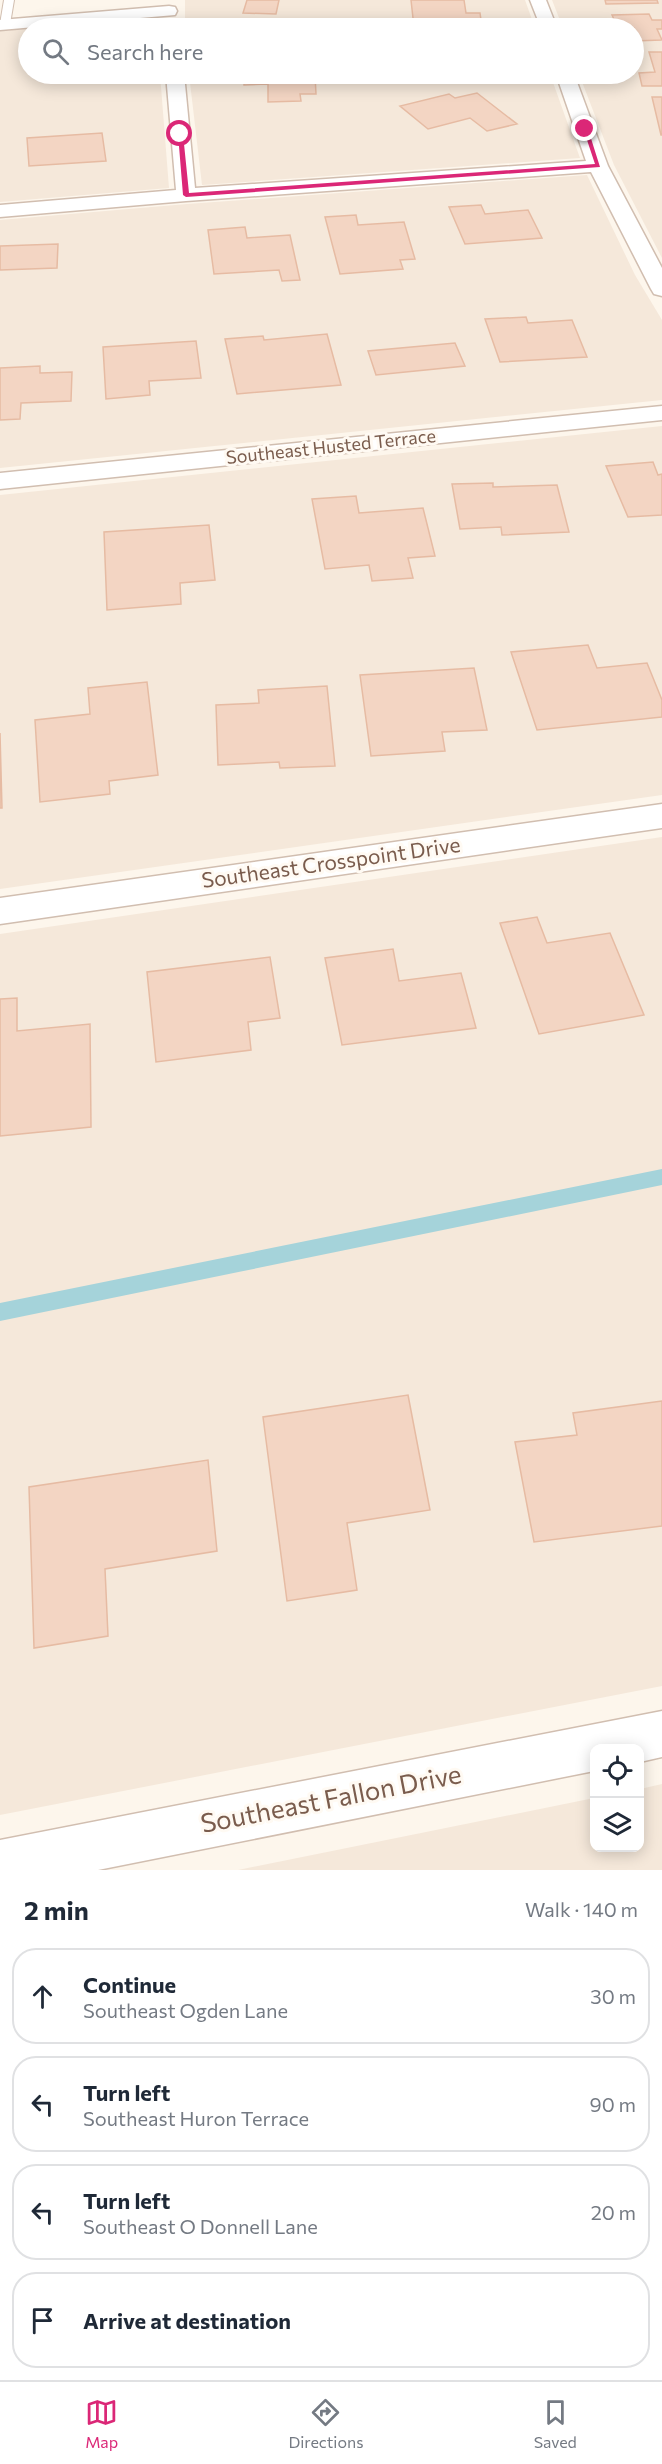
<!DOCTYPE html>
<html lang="en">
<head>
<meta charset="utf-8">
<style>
	:root { --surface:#fff; --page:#f6f6f7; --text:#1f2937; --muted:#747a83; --line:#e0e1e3; --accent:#db2777 }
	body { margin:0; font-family:Commissioner,sans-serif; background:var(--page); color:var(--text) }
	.controls { position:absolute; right:18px; bottom:18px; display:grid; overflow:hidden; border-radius:12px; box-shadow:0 3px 15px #0003 }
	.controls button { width:54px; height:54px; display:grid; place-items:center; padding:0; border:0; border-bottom:2px solid var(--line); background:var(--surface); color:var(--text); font:30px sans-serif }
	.stop { position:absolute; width:18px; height:18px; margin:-14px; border:4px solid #db2777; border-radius:50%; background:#fff }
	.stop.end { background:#db2777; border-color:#fff; box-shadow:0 2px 6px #0008 }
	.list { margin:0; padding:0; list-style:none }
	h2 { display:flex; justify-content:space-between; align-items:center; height:78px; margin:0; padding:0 24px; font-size:26px }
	h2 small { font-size:20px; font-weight:400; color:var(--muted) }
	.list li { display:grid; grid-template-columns:39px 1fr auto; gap:18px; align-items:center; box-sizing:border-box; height:96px; margin:0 12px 12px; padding:0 12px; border:2px solid var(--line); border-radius:24px }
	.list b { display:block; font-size:22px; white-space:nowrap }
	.list p { margin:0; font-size:20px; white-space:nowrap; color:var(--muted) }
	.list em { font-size:20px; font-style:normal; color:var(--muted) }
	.icon { flex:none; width:33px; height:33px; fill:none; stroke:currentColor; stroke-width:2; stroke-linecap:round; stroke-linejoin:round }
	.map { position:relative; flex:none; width:662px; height:1870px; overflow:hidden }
	.search { position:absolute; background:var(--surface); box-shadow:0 3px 15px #0003; left:18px; right:18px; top:18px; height:66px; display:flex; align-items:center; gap:15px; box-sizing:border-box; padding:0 21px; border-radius:33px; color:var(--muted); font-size:22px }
	.sheet { height:510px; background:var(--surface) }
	nav { display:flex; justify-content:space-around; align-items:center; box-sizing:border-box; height:84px; border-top:2px solid var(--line); background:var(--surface); font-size:16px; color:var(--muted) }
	nav a { display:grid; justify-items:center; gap:3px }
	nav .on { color:var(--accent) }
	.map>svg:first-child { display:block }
</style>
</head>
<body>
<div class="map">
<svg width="662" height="1870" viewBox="0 0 662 1870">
	<rect width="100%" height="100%" fill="#fdf6ec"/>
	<path fill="#f5e8da" d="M185,0H525L535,28H185Z
		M552,0H662V258L614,165L579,74H634V28H563Z
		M156,18V28H30Z
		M28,29V74H160L169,188L0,202V31Z
		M189,74H550L580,158L202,185Z
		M587,175L635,275L662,320V400L0,468V220L187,204Z
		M662,426V795L0,889V495Z
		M662,837V1686L0,1815V934Z
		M662,1784V1870H238L594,1798V1848H640V1789Z"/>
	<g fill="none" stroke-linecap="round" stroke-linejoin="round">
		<path fill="#a5d3da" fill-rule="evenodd" d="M662,1169V1185L0,1321V1303Z"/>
	</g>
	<path fill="#f3d5c3" stroke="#e6bba3" stroke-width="1.5" d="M247,0H279L276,14L243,13Z
		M411,0H464L466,13H480L482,27H414Z
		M605,0H657L658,3L606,4Z
		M649,14L652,20H662V29H657L662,40L634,41V28H618L612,15Z
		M649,52H662V86H642L639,73L655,72Z
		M244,74L315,75L316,94H300L301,101L268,102V84L244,85Z
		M477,93L517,124L487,131L470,118L428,129L400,106L449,94L455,98Z
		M652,97H662V135H661Z
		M102,133L106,161L29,166L27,138Z
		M481,205L485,214L528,210L542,238L465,244L449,207Z
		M356,215L358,225L404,222L415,259L400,260L403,269L340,274L325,217Z
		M245,227L247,238L290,235L300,280L282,281L279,270L214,274L208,230Z
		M58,244L57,268L0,270V246Z
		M526,317L528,323L572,320L587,357L500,362L485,319Z
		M327,334L341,385L237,394L225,339L263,336L264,340Z
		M196,341L201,378L149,381L150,395L106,399L103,347Z
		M455,343L465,366L376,375L368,351Z
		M40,366V373L72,372L71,401L21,403L20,419L0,420V368Z
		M653,462L658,475L662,474V515L628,517L606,466Z
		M493,483V487L557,485L569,532L502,535L501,527L460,529L452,484Z
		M356,496L359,513L423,508L435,556L408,558L413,578L372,581L369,565L325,569L312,499Z
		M209,525L215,580L180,583L181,604L107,610L104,532Z
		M588,645L597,668L647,663L662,700V717L537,730L511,652Z
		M474,668L487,730L442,732L445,751L371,756L360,675Z
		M147,682L158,775L109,781L110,794L40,802L35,720L90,714L88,688Z
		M327,686L335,766L280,768L279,762L218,765L216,705L259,703L258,690Z
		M0,733L2,808H0Z
		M537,917L547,943L610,933L644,1015L539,1034L500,923Z
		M393,949L399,981L461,973L476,1028L342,1045L325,958Z
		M270,957L280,1018L248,1022L251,1050L156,1062L147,972Z
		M17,998V1031L90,1024L91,1127L0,1136V999Z
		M408,1395L430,1510L347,1523L357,1590L287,1601L263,1417Z
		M662,1401V1526L534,1542L515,1442L577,1435L573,1413Z
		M208,1460L217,1551L105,1569L108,1636L34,1648L29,1487Z"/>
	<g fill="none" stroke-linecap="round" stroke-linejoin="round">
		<defs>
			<path id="lane" d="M4,0H14L10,24L5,27L0,24Z"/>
			<path id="street" d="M530,0H546L557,28H541Z
				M169,6L175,7L177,11L175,15L0,30V20Z
				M166,74H184L195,188L586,161L556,74H574L608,166L662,268V296L654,294L651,289L591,172L186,201L0,217V205L176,190Z
				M662,406V420L0,489V473Z
				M662,804V828L0,924V898Z
				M662,1711V1757L640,1762V1748H594V1771L98,1870H0V1840Z"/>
		</defs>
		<use href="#lane" stroke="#d1beb0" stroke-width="2"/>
		<use href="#street" stroke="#d1beb0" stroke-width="3"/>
		<use href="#lane" fill="#fff" fill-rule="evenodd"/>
		<use href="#street" fill="#fff" fill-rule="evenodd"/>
	</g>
	<path fill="#db2777" d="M583,128L588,129L600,167L186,197L183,195L178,134L180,133L183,134L189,193L595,164Z"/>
	<g text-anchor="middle" stroke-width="6" stroke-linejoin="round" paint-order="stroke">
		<g font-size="18" fill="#7a5c4d" stroke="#fffaf3">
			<text transform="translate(331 447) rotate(-6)" y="6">Southeast Husted Terrace</text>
		</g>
		<g font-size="21" fill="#7a5c4d" stroke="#fffaf3">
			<text transform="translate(331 863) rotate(-8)" y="7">Southeast Crosspoint Drive</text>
		</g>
		<g font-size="26" fill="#7a5c4d" stroke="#fffaf3">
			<text transform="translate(331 1799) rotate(-11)" y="9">Southeast Fallon Drive</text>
		</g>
	</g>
</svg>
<div class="controls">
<button><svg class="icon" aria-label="locate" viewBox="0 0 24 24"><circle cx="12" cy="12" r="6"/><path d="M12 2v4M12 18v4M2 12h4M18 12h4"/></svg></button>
<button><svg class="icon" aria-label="layers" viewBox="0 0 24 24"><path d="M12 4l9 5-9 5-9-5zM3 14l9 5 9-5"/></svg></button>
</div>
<div class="stop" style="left:180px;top:134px"></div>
<div class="stop end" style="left:585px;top:129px"></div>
<div class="search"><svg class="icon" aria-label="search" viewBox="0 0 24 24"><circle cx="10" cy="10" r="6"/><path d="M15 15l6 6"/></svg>Search here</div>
</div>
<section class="sheet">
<h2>2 min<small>Walk · 140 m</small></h2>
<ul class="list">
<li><svg class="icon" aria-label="ahead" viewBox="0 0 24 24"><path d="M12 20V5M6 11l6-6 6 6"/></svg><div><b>Continue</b><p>Southeast Ogden Lane</p></div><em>30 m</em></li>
<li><svg class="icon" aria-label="left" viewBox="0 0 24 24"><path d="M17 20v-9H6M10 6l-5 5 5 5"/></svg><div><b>Turn left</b><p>Southeast Huron Terrace</p></div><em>90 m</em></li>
<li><svg class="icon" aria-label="left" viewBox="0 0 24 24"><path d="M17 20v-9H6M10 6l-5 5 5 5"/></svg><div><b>Turn left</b><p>Southeast O Donnell Lane</p></div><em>20 m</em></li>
<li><svg class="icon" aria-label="arrive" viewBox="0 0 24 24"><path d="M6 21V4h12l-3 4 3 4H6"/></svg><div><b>Arrive at destination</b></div></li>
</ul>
</section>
<nav>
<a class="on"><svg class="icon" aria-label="map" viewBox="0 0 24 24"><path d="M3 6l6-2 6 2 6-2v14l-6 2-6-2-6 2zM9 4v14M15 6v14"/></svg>Map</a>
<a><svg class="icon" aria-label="directions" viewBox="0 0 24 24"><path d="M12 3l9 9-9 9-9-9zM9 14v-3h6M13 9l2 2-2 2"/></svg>Directions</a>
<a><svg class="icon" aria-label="saved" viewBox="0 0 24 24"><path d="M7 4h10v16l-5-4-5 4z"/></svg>Saved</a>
</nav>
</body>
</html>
